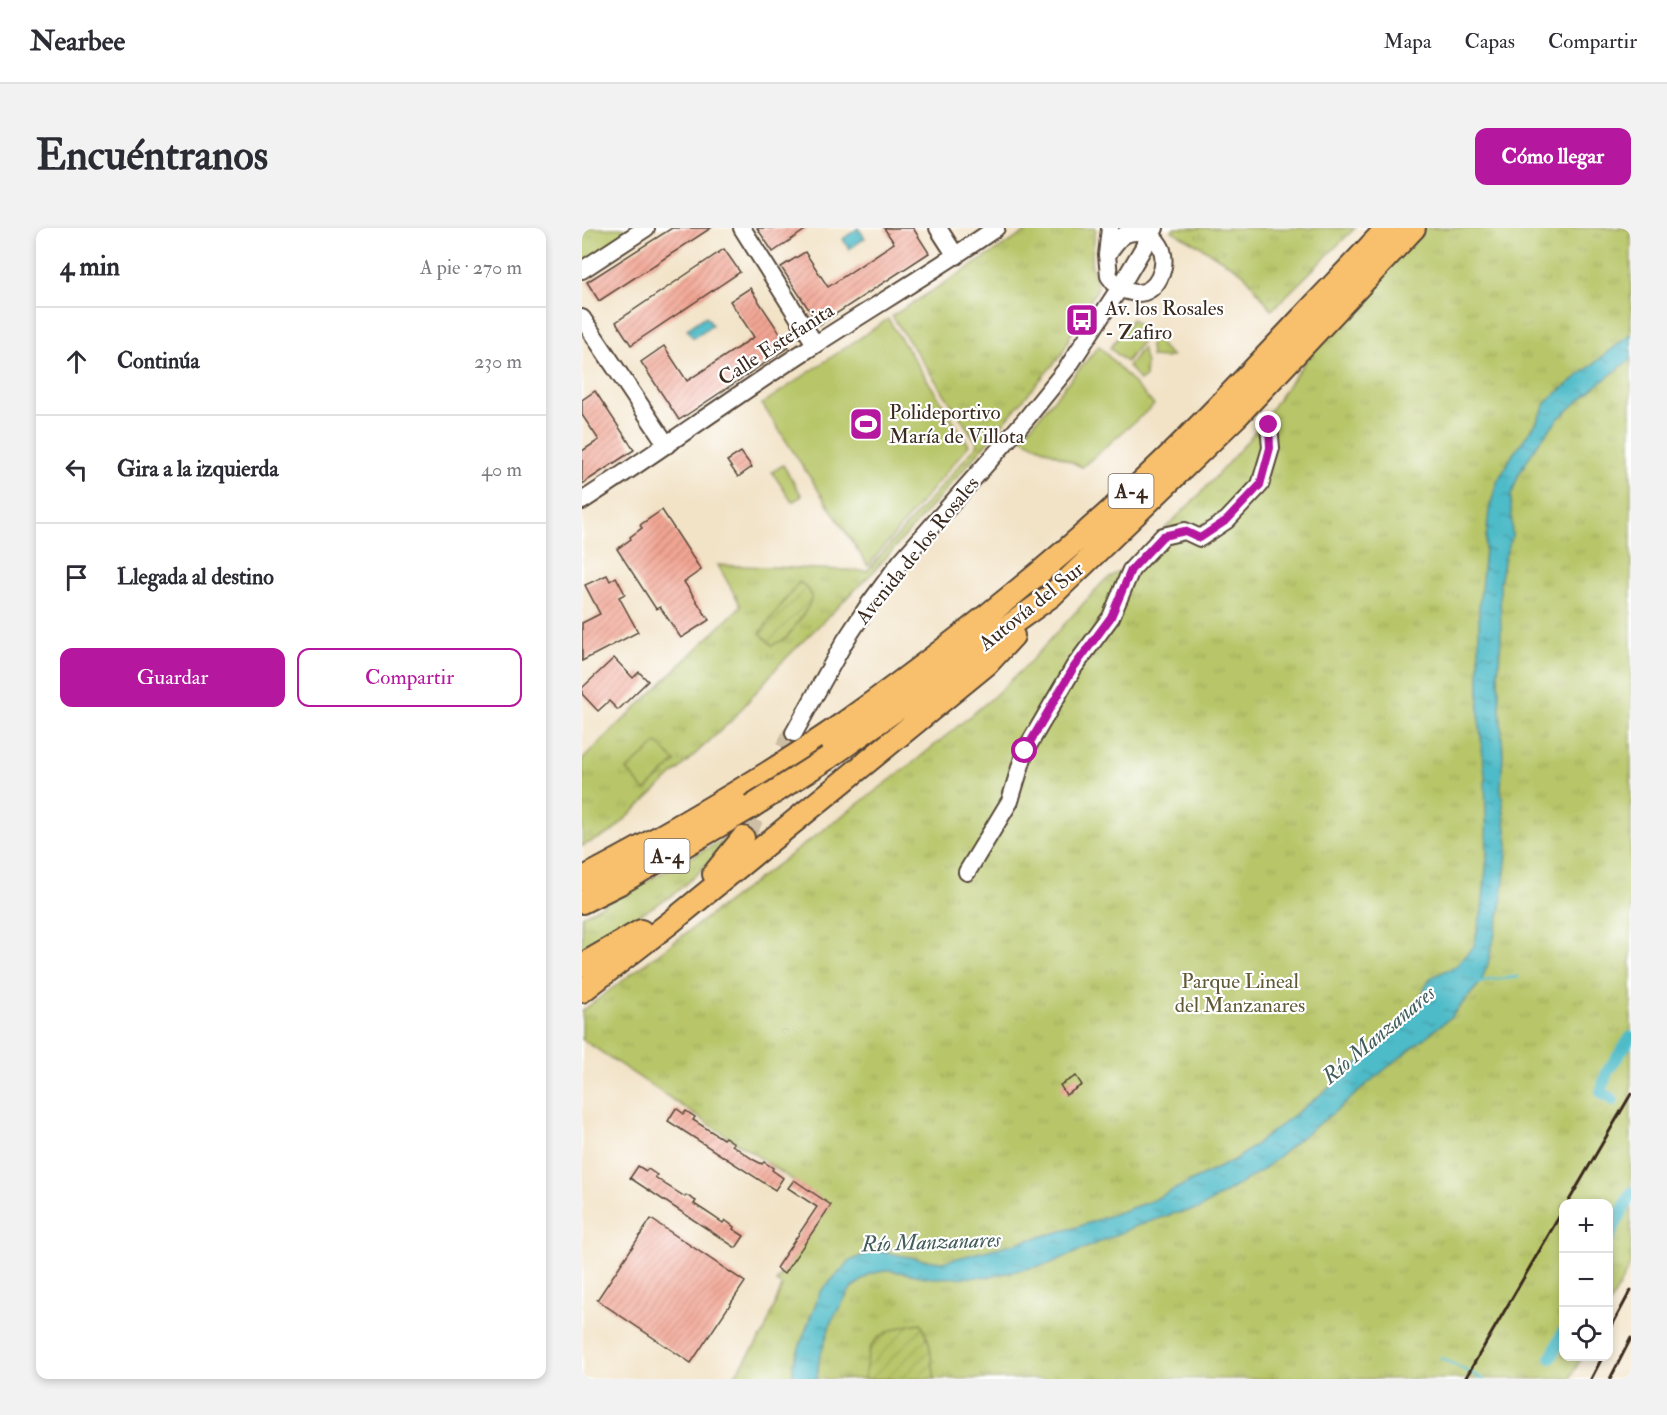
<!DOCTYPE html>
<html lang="es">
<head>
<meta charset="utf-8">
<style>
	:root { --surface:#fff; --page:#f2f2f3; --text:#2b2b33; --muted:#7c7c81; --line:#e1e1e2; --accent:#b5179e }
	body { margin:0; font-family:"IM FELL Double Pica",serif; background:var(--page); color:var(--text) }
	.controls { position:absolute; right:18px; bottom:18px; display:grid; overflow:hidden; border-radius:12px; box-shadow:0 3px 9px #0003 }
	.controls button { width:54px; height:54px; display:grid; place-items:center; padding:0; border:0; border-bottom:2px solid var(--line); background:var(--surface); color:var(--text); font:30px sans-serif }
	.stop { position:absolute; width:18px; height:18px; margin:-14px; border:4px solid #b5179e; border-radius:50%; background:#fff }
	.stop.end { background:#b5179e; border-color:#fff; box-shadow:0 2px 6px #0008 }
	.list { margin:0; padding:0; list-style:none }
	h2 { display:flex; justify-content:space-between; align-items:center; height:78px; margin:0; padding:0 24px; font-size:26px }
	h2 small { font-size:20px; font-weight:400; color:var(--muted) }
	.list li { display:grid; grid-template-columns:39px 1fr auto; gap:18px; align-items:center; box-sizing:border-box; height:108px; padding:0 24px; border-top:2px solid var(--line) }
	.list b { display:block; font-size:22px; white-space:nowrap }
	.list em { font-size:20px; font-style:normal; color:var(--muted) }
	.actions { display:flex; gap:12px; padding:18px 24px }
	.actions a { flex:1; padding:14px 0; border:2px solid var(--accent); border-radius:12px; text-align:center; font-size:21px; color:var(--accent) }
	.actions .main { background:var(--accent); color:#fff }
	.icon { flex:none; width:33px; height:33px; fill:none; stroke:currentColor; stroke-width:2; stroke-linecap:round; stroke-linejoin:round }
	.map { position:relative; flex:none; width:1049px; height:1151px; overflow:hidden; border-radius:12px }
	header { display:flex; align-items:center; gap:36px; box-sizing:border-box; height:84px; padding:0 30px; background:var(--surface); border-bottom:2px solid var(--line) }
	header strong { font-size:28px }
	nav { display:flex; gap:33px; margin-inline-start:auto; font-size:21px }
	.intro { display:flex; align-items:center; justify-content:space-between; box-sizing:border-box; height:144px; padding:0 36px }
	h1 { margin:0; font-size:42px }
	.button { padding:15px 27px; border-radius:12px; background:var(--accent); color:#fff; font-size:21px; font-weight:700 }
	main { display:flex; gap:36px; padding:0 36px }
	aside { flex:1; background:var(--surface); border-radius:12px; box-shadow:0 3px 9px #0003 }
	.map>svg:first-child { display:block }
</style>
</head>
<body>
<header>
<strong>Nearbee</strong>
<nav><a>Mapa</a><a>Capas</a><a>Compartir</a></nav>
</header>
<div class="intro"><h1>Encuéntranos</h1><a class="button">Cómo llegar</a></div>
<main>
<aside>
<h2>4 min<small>A pie · 270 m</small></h2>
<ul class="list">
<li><svg class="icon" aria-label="ahead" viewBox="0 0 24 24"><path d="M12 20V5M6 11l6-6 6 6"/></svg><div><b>Continúa</b></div><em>230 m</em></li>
<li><svg class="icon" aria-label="left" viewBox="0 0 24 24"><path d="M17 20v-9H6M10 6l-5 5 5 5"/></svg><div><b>Gira a la izquierda</b></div><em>40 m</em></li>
<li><svg class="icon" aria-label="arrive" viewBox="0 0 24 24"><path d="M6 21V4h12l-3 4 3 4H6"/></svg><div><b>Llegada al destino</b></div></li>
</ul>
<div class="actions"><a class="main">Guardar</a><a>Compartir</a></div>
</aside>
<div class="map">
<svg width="1049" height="1151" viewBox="0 0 1049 1151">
	<defs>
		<pattern id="park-tufts" width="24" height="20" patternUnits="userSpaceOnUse" patternTransform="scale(1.5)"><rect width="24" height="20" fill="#b8c669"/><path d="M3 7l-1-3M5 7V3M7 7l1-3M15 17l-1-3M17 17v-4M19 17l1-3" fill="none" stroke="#9faa5b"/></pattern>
		<pattern id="garden-furrows" width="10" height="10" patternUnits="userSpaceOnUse" patternTransform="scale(1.5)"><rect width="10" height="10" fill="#b8c669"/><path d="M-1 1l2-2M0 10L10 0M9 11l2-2" fill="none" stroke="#9faa5b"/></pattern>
		<pattern id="water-ripples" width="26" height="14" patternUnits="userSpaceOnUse" patternTransform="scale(1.5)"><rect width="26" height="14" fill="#4ebbc8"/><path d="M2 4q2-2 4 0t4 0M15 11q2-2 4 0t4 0" fill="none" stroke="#4298a2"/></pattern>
		<pattern id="building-hatch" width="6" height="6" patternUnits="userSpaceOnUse" patternTransform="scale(1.5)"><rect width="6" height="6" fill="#f3a694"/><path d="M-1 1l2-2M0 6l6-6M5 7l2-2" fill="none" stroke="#c68778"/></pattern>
	</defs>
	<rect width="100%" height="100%" fill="#fff"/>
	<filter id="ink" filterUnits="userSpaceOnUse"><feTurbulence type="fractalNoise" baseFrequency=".0167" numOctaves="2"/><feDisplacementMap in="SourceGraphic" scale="12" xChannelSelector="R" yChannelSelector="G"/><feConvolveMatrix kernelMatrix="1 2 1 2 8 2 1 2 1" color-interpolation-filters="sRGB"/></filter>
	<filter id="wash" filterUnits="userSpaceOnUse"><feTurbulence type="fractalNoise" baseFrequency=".008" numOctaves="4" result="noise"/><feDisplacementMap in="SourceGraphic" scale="24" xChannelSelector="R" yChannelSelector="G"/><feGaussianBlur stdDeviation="1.35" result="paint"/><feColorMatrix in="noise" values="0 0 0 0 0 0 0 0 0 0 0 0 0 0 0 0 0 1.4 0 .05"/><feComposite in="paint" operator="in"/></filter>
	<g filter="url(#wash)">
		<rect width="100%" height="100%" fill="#f2e3c7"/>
		<path fill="url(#park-tufts)" stroke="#7a7844" stroke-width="1.5" d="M9,0H54L0,36V6Z
			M450,0H514L509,34L516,60L489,106L480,126L378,246L293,342L197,437L150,492L28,605L0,618V553L1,552L0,532L159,378L136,337L285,343L396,216L310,88Z
			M591,0H773L690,82L661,45L616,17L590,3Z
			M838,0H1049V1035L1027,1078L1026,976H981V1128L1000,1129L988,1151H150L182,1105L200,1058L194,1054L248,977L0,811V783L332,534L410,470L447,435L521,354L546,337L620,264L669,209L735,117Z
			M573,103L580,119L590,128L584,130L569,129L568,117Z
			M560,120L564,136L563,149L558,153L546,138Z
			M145,610L125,637L91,667L0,721V688Z"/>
		<path fill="url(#garden-furrows)" stroke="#7a7844" stroke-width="1.5" d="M217,354C239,366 226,379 216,394C212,399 208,406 204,410C200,413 194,415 190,417L178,405Z
			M339,1095L347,1114L353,1151H282C284,1142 285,1124 290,1117C298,1103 324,1097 339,1095Z"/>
		<path fill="#b8c669" stroke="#7a7844" stroke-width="1.5" d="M306,91L387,217L286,338L180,176Z
			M550,91L567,105L544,134L528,120Z
			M517,118L572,177L500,239L439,210Z
			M201,237L220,268L210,274L190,244Z
			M75,515L93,534L63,563L45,542Z"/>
		<path fill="url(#water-ripples)" stroke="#447273" stroke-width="1.5" d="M276,0L283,10L267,21L261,11Z
			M124,88L130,97L111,110L105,101Z
			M1049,106V131L1013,159L976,191L954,218L937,246L929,268L930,308L923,329L918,355L919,411L916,448L921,525L919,561L926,617L919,679L906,736L899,754L869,789L791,851L759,879L717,911L681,942L617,981L590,986L552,999L467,1036L429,1044L406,1049L349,1050L307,1042L288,1046L268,1062L250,1092L237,1132L235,1151H211V1136L238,1064L268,1033L292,1022L342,1032L360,1034L492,1000L532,986L569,973L656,930L752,856L829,788L848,750L874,738L892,718L900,682L905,630L903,547L897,491V381L907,282L915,254L931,226L954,195L966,172Z"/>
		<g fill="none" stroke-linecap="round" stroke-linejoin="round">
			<path stroke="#4ebbc8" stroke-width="3" d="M897,755L907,752L936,749
				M859,1130L901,1151"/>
			<path stroke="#4ebbc8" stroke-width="12" d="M1031,872L1019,864L1025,844L1049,809
				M1026,1012L1049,965
				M969,1130L981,1104"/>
		</g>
		<g id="blocks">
			<path fill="url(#building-hatch)" d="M90,0H129L17,73L5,54Z
				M175,0H226L191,24Z
				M302,0H331L347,25L237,97L199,39L223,24L246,59L312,15Z
				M142,21L158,44L49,117L34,94Z
				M168,60L207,119L97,192L59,134L82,118L105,153L172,109L148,73Z
				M13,163L52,222L0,256V223L17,212L0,187V172Z
				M159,224L170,239L156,249L145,233Z
				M80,282L119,342L102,354L127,392L99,410L78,379L74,381L35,321L49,311L48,309L60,300L58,297Z
				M25,347L28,353L34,349L43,366L37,369L56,404L0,433V395L18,386L3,357Z
				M32,430L51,450L57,444L66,453L36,482L27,473L16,483L0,466V460Z
				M494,848L500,857L484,867L478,857Z
				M94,880L102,886L104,883L113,889L111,892L141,911L143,909L152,915L150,917L172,932L180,936L182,934L191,940L190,942L201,950L193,962L86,893Z
				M56,938L64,943L66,941L75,947L73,949L84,957L103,969L104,967L114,973L112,976L123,983L141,995L143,992L152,999L151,1001L162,1008L154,1020L48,950Z
				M212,952L249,977L202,1046L194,1040L235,979L206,960Z
				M69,991L163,1054L109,1135L15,1072Z"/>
		</g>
	</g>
	<g filter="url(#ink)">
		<use href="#blocks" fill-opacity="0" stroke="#564637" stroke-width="1.5"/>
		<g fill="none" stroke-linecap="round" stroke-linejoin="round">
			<path stroke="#cdbea5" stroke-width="22" stroke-dasharray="22 11" stroke-linecap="butt" d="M161,610L212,505"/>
			<defs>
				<path id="minor" d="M160,0L233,116
					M356,0L374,28
					M525,27C538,7 544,0 569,6C573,11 578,16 580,22C585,39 576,65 555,65C550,65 543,62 537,61L527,48L525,27L528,0
					M0,42L64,0
					M0,90L85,217
					M0,273C79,222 155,166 234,116C294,77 355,41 414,0
					M212,505L263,413L288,375L319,333L444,191L486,139L537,61L573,0
					M385,644L428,573L443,523L492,439L529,389L549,342L581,308L603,303L618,310L645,292L678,257L689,220L687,197"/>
				<path id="highway" d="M246,530L374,439L413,408L469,368L656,187L832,0
					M132,646L161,610
					M0,651C91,603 180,552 265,493C360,425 452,353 538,274C601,217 661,153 719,91C747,61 777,31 805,0
					M0,674L38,655L169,579
					M0,737L59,703
					M0,763L89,694L405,436L431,408"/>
			</defs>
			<use href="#minor" stroke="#564637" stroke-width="20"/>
			<use href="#highway" stroke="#564637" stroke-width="26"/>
			<use href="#minor" stroke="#fff" stroke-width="16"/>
			<use href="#highway" stroke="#f8bf6c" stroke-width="22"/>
			<path stroke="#3b2a1e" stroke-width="3" d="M985,976L1049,866
				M1026,1105L1049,1062
				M883,1151L981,982
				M1009,1151L1021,1128
				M1028,1151L1049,1110"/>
			<defs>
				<path id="highway-bridge" d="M169,579L246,530"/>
			</defs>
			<use href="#highway-bridge" stroke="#564637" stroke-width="26" stroke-linecap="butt"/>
			<use href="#highway-bridge" stroke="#f8bf6c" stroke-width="22"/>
		</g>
	</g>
	<g fill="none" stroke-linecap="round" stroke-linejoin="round" filter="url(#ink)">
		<path stroke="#b5179e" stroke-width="8" d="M443,523L492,439L529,389L549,342L581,308L603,303L618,310L645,292L678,257L688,220L687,197"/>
	</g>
	<defs>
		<symbol id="bus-square" viewBox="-11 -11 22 22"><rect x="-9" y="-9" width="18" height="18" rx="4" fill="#b5179e" stroke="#fff"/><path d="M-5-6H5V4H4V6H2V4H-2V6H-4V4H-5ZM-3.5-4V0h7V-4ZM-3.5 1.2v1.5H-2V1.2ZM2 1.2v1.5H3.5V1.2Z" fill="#fff"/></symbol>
		<symbol id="stadium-square" viewBox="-11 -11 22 22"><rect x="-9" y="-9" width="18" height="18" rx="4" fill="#b5179e" stroke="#fff"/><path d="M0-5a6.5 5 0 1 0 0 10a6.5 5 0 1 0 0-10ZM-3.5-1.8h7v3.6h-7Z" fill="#fff"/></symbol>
	</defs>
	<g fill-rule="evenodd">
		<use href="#bus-square" x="481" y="73" width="38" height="38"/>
		<use href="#stadium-square" x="265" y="177" width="38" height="38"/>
	</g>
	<g text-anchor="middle" stroke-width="4.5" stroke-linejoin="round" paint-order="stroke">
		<g fill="#fff" stroke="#766a62" stroke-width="1.5">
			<rect x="526.5" y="246" width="45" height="34" rx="4.5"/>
			<rect x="62.5" y="611" width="45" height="34" rx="4.5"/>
		</g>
		<g font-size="20" font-weight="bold" fill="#3b2a1e">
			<text x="549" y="270">A-4</text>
			<text x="85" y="635">A-4</text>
		</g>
		<g font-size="21" fill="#3b2a1e" stroke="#fff" text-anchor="start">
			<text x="523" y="87">Av. los Rosales<tspan x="523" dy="24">- Zafiro</tspan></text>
			<text x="307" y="191">Polideportivo<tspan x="307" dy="24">María de Villota</tspan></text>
		</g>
		<g font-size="21" fill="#3b2a1e" stroke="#fff">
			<text transform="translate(194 116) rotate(-33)" y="7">Calle Estefanita</text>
			<text transform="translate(335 322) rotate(-51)" y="7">Avenida de los Rosales</text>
			<text transform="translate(449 378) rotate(-39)" y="7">Autovía del Sur</text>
		</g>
		<g font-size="21" fill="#605934" stroke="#fff">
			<text x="658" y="760">Parque Lineal<tspan x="658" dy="24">del Manzanares</tspan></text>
		</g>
		<g font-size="22" font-style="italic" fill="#425d5a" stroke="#fff">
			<text transform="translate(796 806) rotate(-40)" y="8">Río Manzanares</text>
			<text transform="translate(349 1013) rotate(-2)" y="8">Río Manzanares</text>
		</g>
	</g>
</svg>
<div class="controls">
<button>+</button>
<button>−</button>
<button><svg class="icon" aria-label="locate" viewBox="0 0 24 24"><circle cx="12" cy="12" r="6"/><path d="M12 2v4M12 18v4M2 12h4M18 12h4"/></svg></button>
</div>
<div class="stop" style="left:443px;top:523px"></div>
<div class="stop end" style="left:687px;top:197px"></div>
</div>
</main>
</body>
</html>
